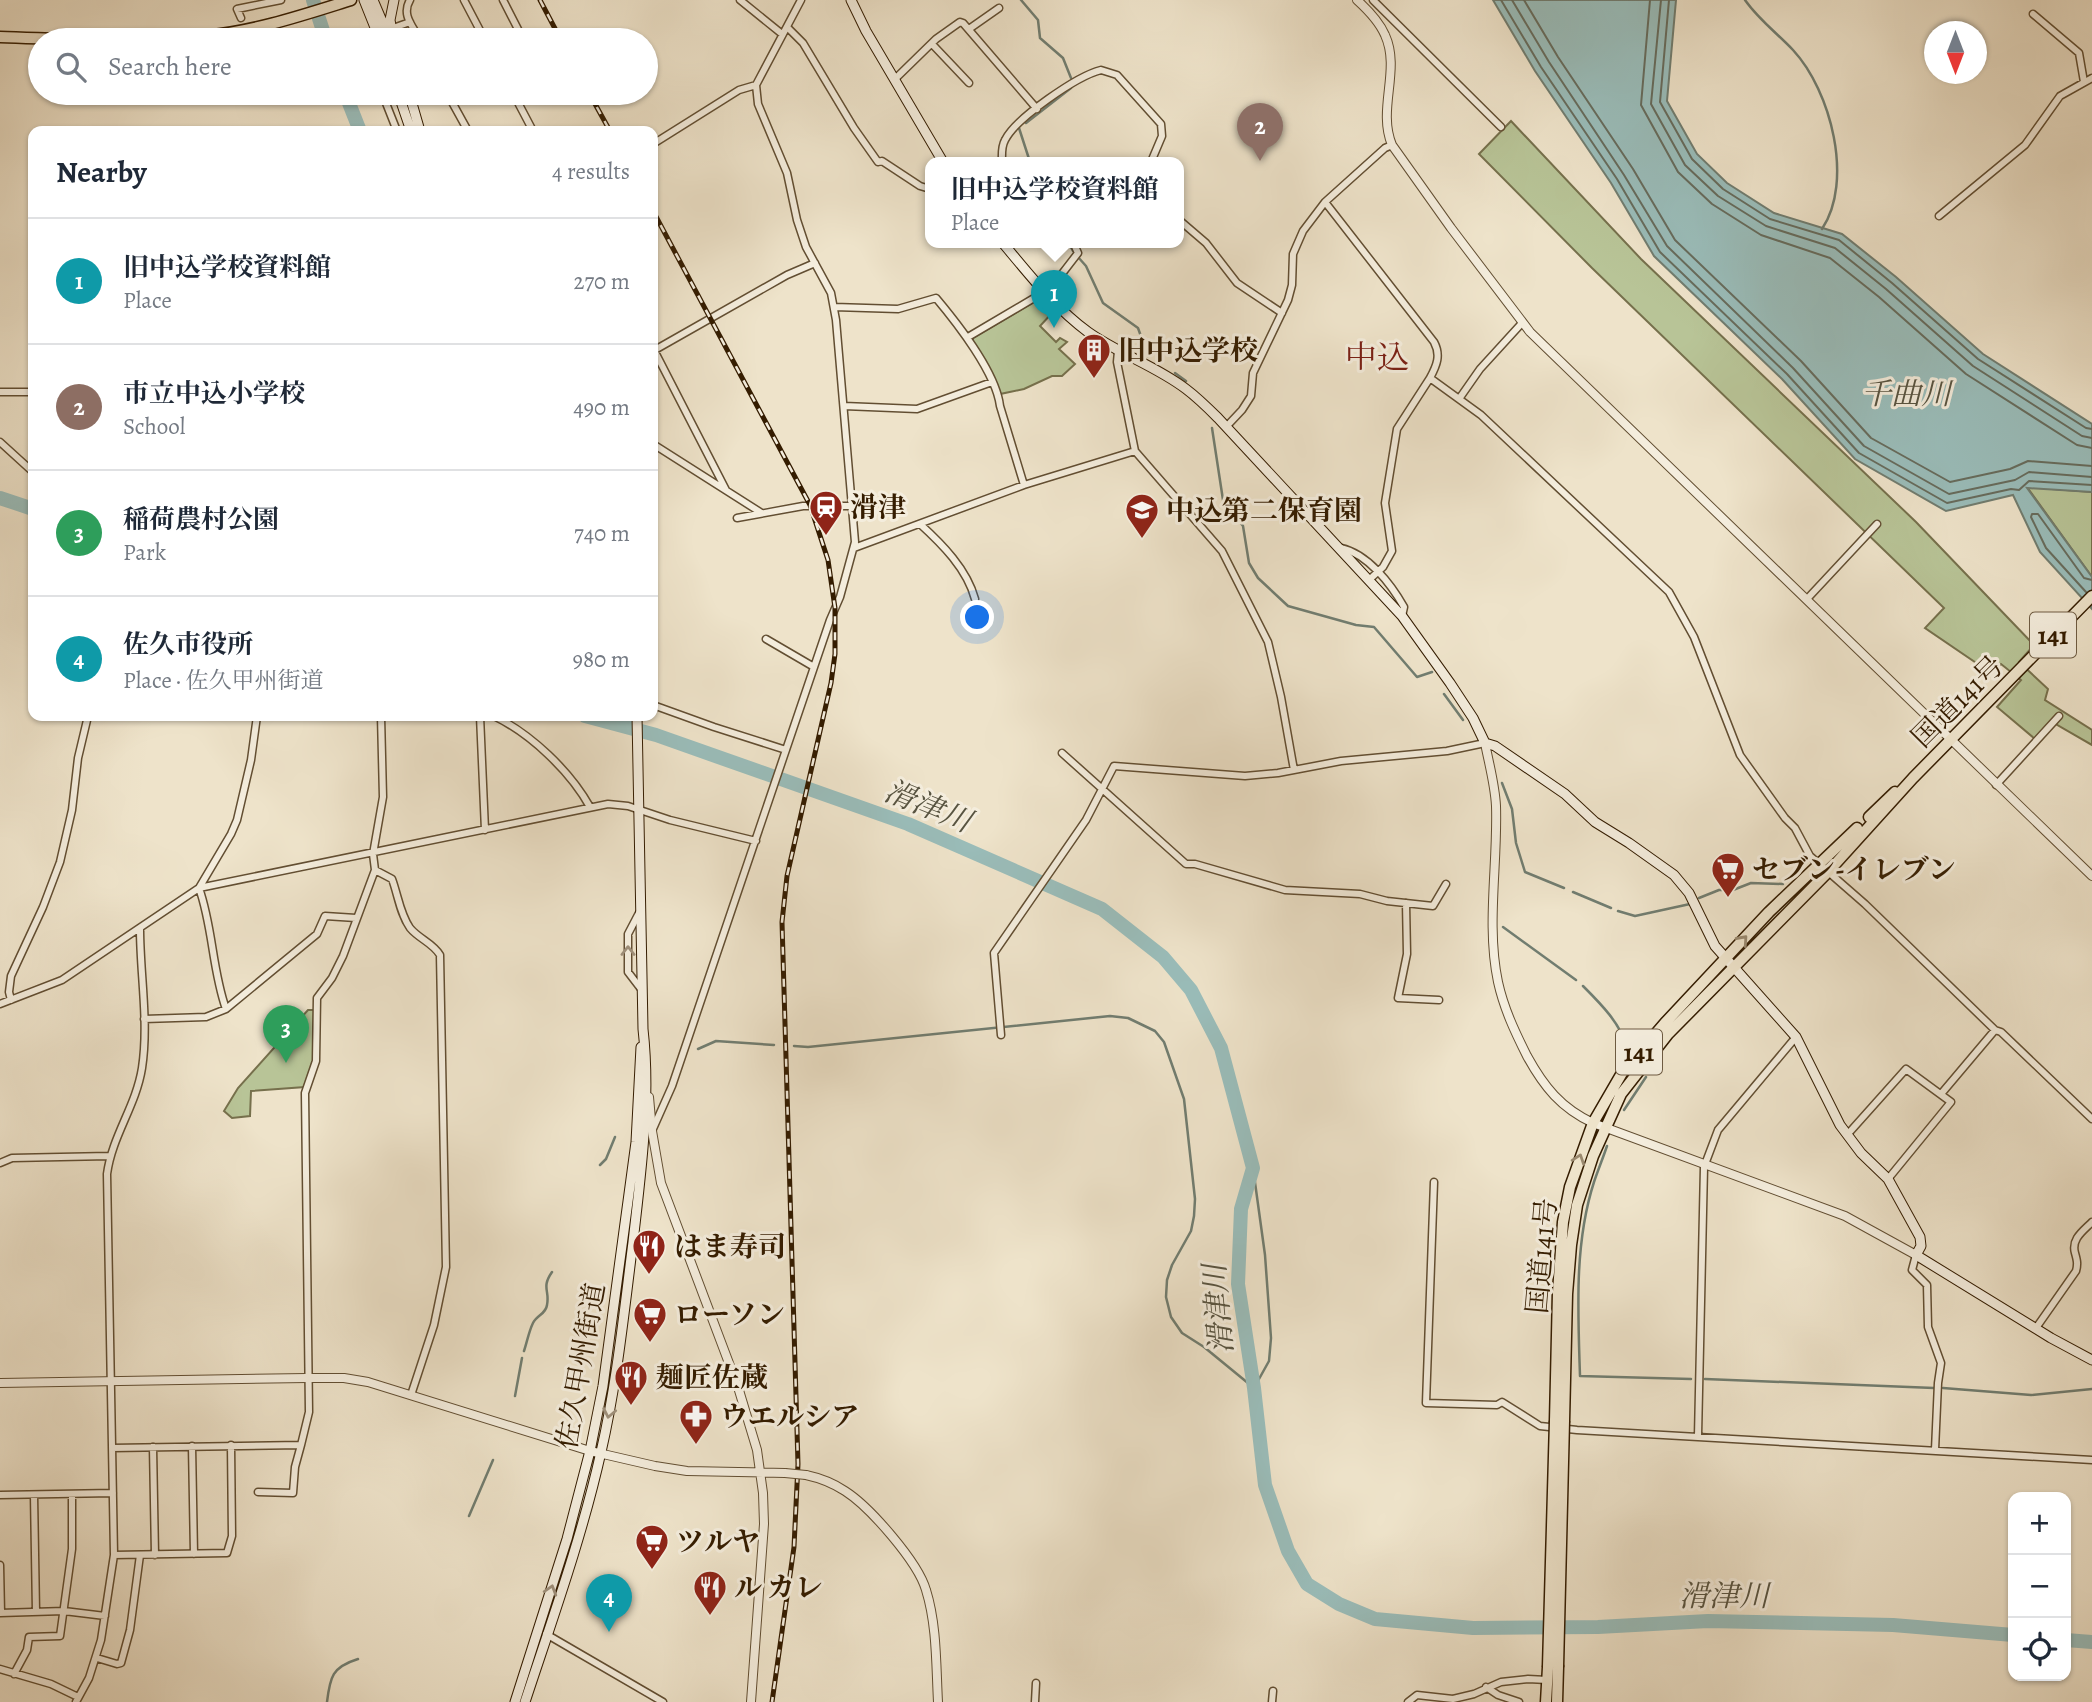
<!DOCTYPE html>
<html lang="en">
<head>
<meta charset="utf-8">
<style>
	:root { --surface:#fff; --page:#f2f2f3; --text:#1f2937; --muted:#747a83; --line:#e0e1e3; --accent:#0b8043 }
	body { margin:0; font-family:Alegreya,"Noto Serif JP",serif; background:var(--page); color:var(--text) }
	.controls { position:absolute; right:21px; bottom:21px; display:grid; overflow:hidden; border-radius:14px; box-shadow:0 2px 5px #0004 }
	.controls button { width:63px; height:63px; display:grid; place-items:center; padding:0; border:0; border-bottom:2px solid var(--line); background:var(--surface); color:var(--text); font:35px sans-serif }
	.compass { position:absolute; left:1924px; top:21px; width:63px; height:63px; border-radius:50%; background:var(--surface); box-shadow:0 2px 5px #0004; rotate:180deg }
	.you { position:absolute; left:978px; top:618px; width:24px; height:24px; margin:-18px; border:5px solid #fff; border-radius:50%; background:#1a73e8; box-shadow:0 0 0 10px #1a73e833 }
	.badge { display:grid; place-items:center; width:46px; height:46px; border-radius:50%; background:var(--accent); color:#fff; font-size:23px; font-weight:700 }
	.pin { position:absolute; translate:-50% -58px; filter:drop-shadow(0 2px 4px #0008) }
	.pin::after { content:''; position:absolute; top:37px; width:24px; height:21px; background:inherit; clip-path:polygon(0 0,100% 0,50% 100%) }
	.popup { position:absolute; left:925px; top:157px; width:259px; height:91px; box-sizing:border-box; display:grid; place-content:center; border-radius:14px; background:var(--surface); filter:drop-shadow(0 2px 5px #0005); font-size:23px; white-space:nowrap; color:var(--muted) }
	.popup b { font-size:26px; color:var(--text) }
	.popup::after { content:''; position:absolute; left:50%; top:100%; margin-left:-14px; border:14px solid transparent; border-top-color:var(--surface) }
	.list { margin:0; padding:0; list-style:none }
	h2 { display:flex; justify-content:space-between; align-items:center; height:91px; margin:0; padding:0 28px; font-size:30px }
	h2 small { font-size:23px; font-weight:400; color:var(--muted) }
	.list li { display:grid; grid-template-columns:46px 1fr auto; gap:21px; align-items:center; box-sizing:border-box; height:126px; padding:0 28px; border-top:2px solid var(--line) }
	.list b { display:block; font-size:26px; white-space:nowrap }
	.list p { margin:0; font-size:23px; white-space:nowrap; color:var(--muted) }
	.list em { font-size:23px; font-style:normal; color:var(--muted) }
	.icon { flex:none; width:38px; height:38px; fill:none; stroke:currentColor; stroke-width:2; stroke-linecap:round; stroke-linejoin:round }
	.map { position:relative; flex:none; width:2092px; height:1702px; overflow:hidden }
	.search { position:absolute; background:var(--surface); box-shadow:0 2px 5px #0004; left:28px; top:28px; width:630px; height:77px; display:flex; align-items:center; gap:18px; box-sizing:border-box; padding:0 24px; border-radius:38px; color:var(--muted); font-size:26px }
	.panel { position:absolute; background:var(--surface); box-shadow:0 2px 5px #0004; left:28px; top:126px; width:630px; height:595px; border-radius:14px }
	.map>svg:first-child { display:block }
</style>
</head>
<body>
<div class="map">
<svg width="2092" height="1702" viewBox="0 0 2092 1702">
	<rect width="100%" height="100%" fill="#eee3ca"/>
	<filter id="stains"><feTurbulence type="fractalNoise" baseFrequency=".00286" numOctaves="4"/><feColorMatrix values="0 0 0 0 .2 0 0 0 0 .09 0 0 0 0 .02 0 0 0 .5 -.17"/></filter>
	<radialGradient id="worn" r=".72"><stop offset=".6" stop-color="#630" stop-opacity="0"/><stop offset="1" stop-color="#630" stop-opacity=".3"/></radialGradient>
	<path fill="#b8c497" stroke="#76704c" stroke-width="2" d="M1511,121L1641,259L1916,522L2034,645L2019,662L2048,689L2045,700L2092,730V745L2052,722L2035,739L1997,707L2021,680L2001,664L1991,673L1925,628L1944,608L1592,268L1479,154Z
		M1041,298L1053,312L1040,326L1056,342L1060,338L1067,342L1059,349L1075,364L1062,376H1052L1024,389L1000,394L973,343V338Z
		M2027,487L2092,492V577Z
		M308,1010H314L313,1060L305,1087L251,1091L250,1116L232,1118L224,1111L238,1088Z"/>
	<path fill="#9abdba" stroke="#717d70" stroke-width="2" d="M1493,0H1676L1667,101L1697,154L1727,183L1774,213L1842,234L1896,277L1983,354L2092,424V492L2027,488L2092,577V609L2040,552L2013,495L1946,511L1855,459L1782,379L1654,256L1611,183L1535,71Z"/>
	<g fill="none" stroke-linecap="round" stroke-linejoin="round">
		<path stroke="#676c5d" stroke-width="2" d="M1501,0L1541,67L1617,179L1660,252L1787,374L1859,453L1947,503L2011,489L2019,490L2029,481L2092,485
			M1512,0L1549,62L1624,175L1667,246L1793,368L1864,446L1949,494L2015,480L2029,472L2092,477
			M1524,0L1558,57L1633,169L1675,240L1801,361L1871,438L1950,482L2010,469L2028,461L2092,466
			M1650,0L1641,105L1678,172L1712,204L1761,235L1830,258L1879,297L1966,374L2077,445L2092,448
			M1661,0L1651,104L1685,165L1718,196L1766,226L1835,248L1886,289L1973,366L2082,436L2092,438
			M1669,0L1660,102L1692,159L1723,189L1770,219L1839,240L1892,283L1978,359L2086,428L2092,429
			M2086,592L2046,548L2031,517L2032,514H2038L2084,578L2092,580"/>
		<path stroke="#717d70" stroke-width="2.5" d="M1021,0L1038,20L1040,38L1063,58L1071,78
			M1745,0C1759,20 1777,33 1793,50C1831,91 1854,181 1822,229
			M1026,123L1071,88
			M1019,128L1030,162
			M1068,242L1073,251
			M1078,257L1086,266L1103,303L1138,328L1148,356
			M1175,373L1186,381
			M1212,428L1223,500L1243,526L1249,563L1258,578L1288,606L1356,625L1374,627L1417,677L1432,672
			M1444,694L1463,720
			M1502,783L1512,809L1516,843L1525,872L1564,888
			M1573,892L1611,908
			M1699,898L1719,890H1733L1751,883L1783,884
			M1618,911L1635,916L1690,904
			M1503,927L1576,980
			M1583,986C1602,1005 1620,1023 1628,1049
			M794,1046L808,1047L1110,1016L1128,1018L1155,1031L1164,1042L1184,1099L1195,1199L1194,1216L1191,1231L1172,1265L1167,1280L1166,1297L1171,1317L1182,1333L1204,1347L1254,1388L1269,1361L1271,1338L1265,1255L1253,1168
			M698,1049L716,1041L774,1045
			M1624,1110L1646,1077
			M1607,1146C1603,1158 1598,1170 1594,1182C1574,1244 1578,1312 1580,1376L1691,1379
			M600,1165L606,1159L615,1137
			M524,1351C527,1342 529,1331 533,1323C537,1315 546,1314 547,1305C550,1290 541,1288 552,1272
			M1705,1379L1934,1388
			M1943,1388L2031,1395L2092,1389
			M515,1396L522,1358
			M469,1516L493,1460
			M327,1702C330,1677 332,1667 358,1659"/>
		<path stroke="#9abdba" stroke-width="14" d="M313,0L326,40
			M345,93L360,131
			M0,498L33,509
			M585,716L656,735L908,824L1102,909L1163,957L1191,990L1221,1048L1253,1168L1241,1209L1238,1284L1254,1388L1265,1485L1288,1551L1307,1584L1339,1604L1375,1619L1473,1628L1598,1627L1708,1621L1893,1625L2013,1635
			M2066,1640L2092,1642"/>
		<defs>
			<path id="minor" d="M410,0C401,15 413,26 420,40
				M464,0L485,40
				M503,0L523,39L520,40
				M740,0L782,34
				M1373,0L1501,127
				M2033,14L2079,53L2084,82
				M241,18L237,9L281,0
				M396,27L410,22
				M787,27L803,43L854,128L878,162L882,161L920,186L930,189
				M969,29L999,8
				M365,40L369,38
				M932,44L969,83
				M895,79L936,39L960,22L963,23L1037,109
				M382,93L397,131
				M447,93L468,131
				M513,93L533,131
				M653,144L739,90L756,85L801,0
				M1002,162C1002,154 1001,147 1005,140C1016,118 1077,76 1101,70L1117,75L1161,124L1162,136L1151,162
				M1325,202L1434,342C1441,355 1437,365 1430,378L1481,415L1669,592L1694,637L1740,755L1785,818L1795,828L1810,856L1865,904L1995,1030L2001,1032L2092,1119
				M1939,216L2025,145L2060,96L2092,78
				M1178,219L1206,243L1237,283L1282,313
				M834,307L898,309L936,298C957,323 996,373 1000,406L1024,485
				M968,337L1051,288L1078,253L1073,242
				M653,348L726,490
				M653,351L787,275L815,263
				M1118,351L1117,362L1135,451L1222,551L1268,642L1281,697L1294,770
				M0,392H33
				M1459,399L1480,369L1522,323
				M844,406L917,409L992,382
				M1226,427L1242,410L1251,396L1253,373L1288,300L1292,285L1293,254L1303,231L1325,202L1385,148L1392,145
				M0,442L33,472
				M653,444L760,512
				M737,518L803,506H852
				M920,524C942,544 967,569 975,599
				M854,548L1024,485L1135,451
				M1341,548C1368,554 1391,584 1404,607L1402,616
				M1369,580L1383,567L1392,551L1385,503L1397,429L1430,378
				M1807,599L1877,524
				M766,639L814,667
				M653,705L714,727L786,750
				M480,716L485,830
				M494,716C531,734 570,771 590,807
				M1062,753L1186,864H1195L1285,890L1360,894L1387,901L1433,906L1446,884
				M1996,785L2059,716
				M375,870L392,879C398,895 400,914 410,928C419,939 433,943 440,955L446,1267L434,1325L411,1395
				M199,888L608,804L628,806L670,820L756,841
				M199,888C213,927 212,970 226,1009
				M1406,903L1407,954L1398,998L1439,1000
				M639,913L628,934V972L641,989
				M11,1000L9,992L11,976L43,907L60,862L72,810L78,758L88,716
				M0,1004L62,980L199,888L231,834L237,820L251,760L257,716
				M144,1019L206,1017L226,1009L317,934L325,916L356,918
				M1001,1035L994,953L1086,820L1114,766L1245,776L1278,773L1341,761L1447,751L1485,743
				M1941,1094L1995,1030
				M652,1131L672,1086L830,620L840,597L855,542L836,320L831,293L806,247L797,220L787,173L758,104L756,85
				M1847,1135L1906,1069L1951,1102L1888,1179
				M0,1163L12,1158L109,1156
				M1434,1182L1426,1403L1497,1405L1502,1402L1540,1426L1577,1430L2092,1460
				M1916,1255L1912,1270L1927,1285L1928,1327L1941,1363L1938,1383L1935,1450
				M2036,1328L2076,1271C2078,1264 2077,1260 2075,1253C2071,1239 2083,1231 2092,1222
				M1698,1436L1704,1167L1718,1130L1796,1037
				M192,1446L194,1554
				M153,1447L155,1555
				M112,1448L301,1445L309,1412L305,1093L316,1061L317,998L332,978L343,956L375,870L373,854L383,797L381,716
				M258,1492L293,1493L295,1467L301,1445
				M0,1495L113,1493
				M34,1495L36,1612
				M114,1555L227,1553L232,1536L231,1445
				M0,1565L1,1613
				M0,1613L64,1611L105,1616
				M546,1634L663,1702
				M97,1658L117,1664L121,1663L130,1630L140,1555
				M0,1669L51,1684L78,1697
				M14,1674L27,1650L29,1637L60,1636L72,1549V1494
				M1486,1687L1498,1695L1519,1702
				M76,1702L89,1678L101,1640L114,1555L107,1174C112,1136 136,1106 142,1068C149,1022 140,974 140,929
				M1035,1702L1036,1683
				M1272,1702L1273,1691
				M1408,1702L1417,1695L1453,1699L1474,1694L1501,1682L1528,1679L1547,1680"/>
			<path id="tertiary" d="M1357,0C1368,10 1379,21 1385,35C1401,70 1377,109 1392,145L1451,228L1530,332L2092,876
				M1485,743C1489,764 1495,785 1496,806C1498,864 1486,925 1498,982C1504,1009 1515,1032 1527,1056C1544,1087 1561,1108 1593,1123L1845,1216L1916,1255
				M649,1097L652,1131L661,1183L738,1387L757,1450L763,1493L764,1524L751,1702
				M0,1383L307,1378H344L368,1382L590,1451L655,1466L687,1471L785,1473
				M806,1475C820,1478 833,1483 845,1491C870,1507 918,1562 926,1590C937,1625 936,1665 938,1702"/>
			<path id="secondary" d="M364,0L380,40
				M373,0L390,40
				M851,0L866,31L943,162
				M393,36L390,20L394,0
				M398,93L411,131
				M409,93L420,131
				M1002,242C1028,273 1055,308 1088,332C1119,354 1156,366 1186,389C1198,398 1208,408 1218,418L1402,616L1450,683L1473,718L1485,743L1495,746L1565,794L1595,822L1629,843L1674,875L1689,893L1715,946L1796,1037L1840,1125L1861,1153L1888,1179L1920,1237L1921,1246L1916,1255L2051,1338L2092,1360
				M515,1702L567,1539L590,1451L603,1386L636,1142L641,1047
				M525,1702C552,1620 582,1537 601,1452C617,1383 624,1312 633,1242C641,1171 651,1100 643,1029L637,716"/>
			<path id="trunk" d="M0,37C68,39 137,44 205,36C256,31 303,15 351,0
				M1869,817L1895,792
				M1555,1421L1558,1292L1563,1222L1570,1187L1593,1123L1622,1073L1665,1023L1769,912L1857,828
				M1564,1421L1567,1294L1571,1245L1577,1205L1593,1156L1621,1094L1668,1034L1828,872L1913,778L2092,596
				M1546,1702L1548,1667
				M1557,1702L1558,1667"/>
		</defs>
		<use href="#minor" stroke="#624e32" stroke-width="9"/>
		<use href="#tertiary" stroke="#624e32" stroke-width="10"/>
		<use href="#secondary" stroke="#341c00" stroke-width="11"/>
		<use href="#trunk" stroke="#341c00" stroke-width="13"/>
		<use href="#minor" stroke="#f4eddd" stroke-width="6"/>
		<use href="#tertiary" stroke="#f4eddd" stroke-width="8"/>
		<use href="#secondary" stroke="#f4eddd" stroke-width="9"/>
		<use href="#trunk" stroke="#eee3ca" stroke-width="10"/>
		<defs>
			<path id="rail" d="M540,0L561,40
				M589,93L610,131
				M653,211L810,505L828,560L835,608V654L831,683L787,876L782,922L798,1464L794,1547L772,1702"/>
		</defs>
		<use href="#rail" stroke="#341c00" stroke-width="5"/>
		<use href="#rail" stroke="#f4eddd" stroke-width="2.5" stroke-dasharray="8" stroke-linecap="butt"/>
		<defs>
			<path id="tertiary-bridge" d="M785,1473L806,1475"/>
			<path id="trunk-bridge" d="M1548,1667L1555,1421
				M1558,1667L1564,1421"/>
		</defs>
		<use href="#tertiary-bridge" stroke="#624e32" stroke-width="10" stroke-linecap="butt"/>
		<use href="#trunk-bridge" stroke="#341c00" stroke-width="13" stroke-linecap="butt"/>
		<use href="#tertiary-bridge" stroke="#f4eddd" stroke-width="8"/>
		<use href="#trunk-bridge" stroke="#eee3ca" stroke-width="10"/>
	</g>
	<defs><path id="oneway-chevron" d="M-2-3.5L2.5 0L-2 3.5" fill="none" stroke-width="1.6" stroke-linecap="round" stroke-linejoin="round" transform="scale(1.75)"/></defs>
	<g stroke="#9a896f">
		<use href="#oneway-chevron" transform="translate(1743 940) rotate(-48)"/>
		<use href="#oneway-chevron" transform="translate(1579 1159) rotate(-71)"/>
	</g>
	<g stroke="#9e8f7a">
		<use href="#oneway-chevron" transform="translate(628 951) rotate(-90)"/>
		<use href="#oneway-chevron" transform="translate(609 1413) rotate(101)"/>
		<use href="#oneway-chevron" transform="translate(551 1590) rotate(-73)"/>
	</g>
	<defs>
		<symbol id="building-pin" viewBox="-11 -11 22 30"><path d="M0 17L-7.5 6A9.5 9.5 0 1 1 7.5 6Z" fill="#8f2418" stroke="#f4eddd"/><path d="M-4-6H4V6H1V3H-1V6H-4ZM-2.5-4.3h1.7v1.8h-1.7ZM.8-4.3h1.7v1.8H.8ZM-2.5-1h1.7V.8h-1.7ZM.8-1h1.7V.8H.8Z" fill="#fff"/></symbol>
		<symbol id="station-pin" viewBox="-11 -11 22 30"><path d="M0 17L-7.5 6A9.5 9.5 0 1 1 7.5 6Z" fill="#8f2418" stroke="#f4eddd"/><path d="M-3-6H3Q5-6 5-4V2Q5 4 3 4L4.5 6H3L1.5 4h-3L-3 6H-4.5L-3 4Q-5 4-5 2V-4Q-5-6-3-6ZM-3.5-4v3h7v-3ZM-3.5 1v1.5H-2V1ZM2 1v1.5H3.5V1Z" fill="#fff"/></symbol>
		<symbol id="school-pin" viewBox="-11 -11 22 30"><path d="M0 17L-7.5 6A9.5 9.5 0 1 1 7.5 6Z" fill="#8f2418" stroke="#f4eddd"/><path d="M0-5L7-2L0 1L-7-2ZM-4 1L0 2.5L4 1V4Q0 6-4 4Z" fill="#fff"/></symbol>
		<symbol id="supermarket-pin" viewBox="-11 -11 22 30"><path d="M0 17L-7.5 6A9.5 9.5 0 1 1 7.5 6Z" fill="#8f2418" stroke="#f4eddd"/><path d="M-6-5.5h2.5l.6 2H6L4.5 2H-2.5L-4.4-4H-6ZM-1.5 3.2a1.3 1.3 0 1 0 .1 0ZM3 3.2a1.3 1.3 0 1 0 .1 0Z" fill="#fff"/></symbol>
		<symbol id="restaurant-pin" viewBox="-11 -11 22 30"><path d="M0 17L-7.5 6A9.5 9.5 0 1 1 7.5 6Z" fill="#8f2418" stroke="#f4eddd"/><path d="M-5-6h1v4h1v-4h1v4h1v-4h1v5L-1.5 .5V6h-2V.5L-5-1ZM5-6V6H3V1.5H1.5Q1.5-4 5-6Z" fill="#fff"/></symbol>
		<symbol id="pharmacy-pin" viewBox="-11 -11 22 30"><path d="M0 17L-7.5 6A9.5 9.5 0 1 1 7.5 6Z" fill="#8f2418" stroke="#f4eddd"/><path d="M-2-6h4v4h4v4h-4v4h-4v-4h-4v-4h4Z" fill="#fff"/></symbol>
	</defs>
	<g fill-rule="evenodd">
		<use href="#building-pin" x="1075" y="331" width="38" height="52"/>
		<use href="#station-pin" x="807" y="488" width="38" height="52"/>
		<use href="#school-pin" x="1123" y="491" width="38" height="52"/>
		<use href="#supermarket-pin" x="1709" y="850" width="38" height="52"/>
		<use href="#restaurant-pin" x="630" y="1227" width="38" height="52"/>
		<use href="#supermarket-pin" x="631" y="1295" width="38" height="52"/>
		<use href="#restaurant-pin" x="612" y="1358" width="38" height="52"/>
		<use href="#pharmacy-pin" x="677" y="1397" width="38" height="52"/>
		<use href="#supermarket-pin" x="633" y="1522" width="38" height="52"/>
		<use href="#restaurant-pin" x="691" y="1568" width="38" height="52"/>
	</g>
	<g text-anchor="middle" stroke-width="6" stroke-linejoin="round" paint-order="stroke">
		<g fill="#f4eddd" stroke="#6e5b42" stroke-width="2">
			<rect x="2030" y="612.5" width="46" height="45" rx="5"/>
			<rect x="1616" y="1029.5" width="46" height="45" rx="5"/>
		</g>
		<g font-size="26" font-weight="bold" fill="#341c00">
			<text x="2053" y="644">141</text>
			<text x="1639" y="1061">141</text>
		</g>
		<g font-size="28" font-weight="bold" fill="#341c00" stroke="#f4eddd" text-anchor="start">
			<text x="1118" y="360">旧中込学校</text>
			<text x="850" y="517">滑津</text>
			<text x="1166" y="520">中込第二保育園</text>
			<text x="1752" y="879">セブン-イレブン</text>
			<text x="674" y="1256">はま寿司</text>
			<text x="674" y="1324">ローソン</text>
			<text x="656" y="1387">麺匠佐蔵</text>
			<text x="720" y="1426">ウエルシア</text>
			<text x="676" y="1551">ツルヤ</text>
			<text x="734" y="1597">ル カレ</text>
		</g>
		<g font-size="28" fill="#341c00" stroke="#f4eddd">
			<text transform="translate(1957 701) rotate(-45)" y="10">国道141号</text>
			<text transform="translate(1541 1256) rotate(-85)" y="10">国道141号</text>
			<text transform="translate(580 1366) rotate(-80)" y="10">佐久甲州街道</text>
		</g>
		<g font-size="30" font-style="italic" fill="#585441" stroke="#f4eddd">
			<text x="1906" y="404">千曲川</text>
			<text transform="translate(928 806) rotate(22)" y="10">滑津川</text>
			<text transform="translate(1218 1309) rotate(-95)" y="10">滑津川</text>
			<text x="1724" y="1606">滑津川</text>
		</g>
		<g font-size="32" fill="#7a1f14" stroke="#f4eddd">
			<text x="1377" y="368">中込</text>
		</g>
	</g>
	<rect width="100%" height="100%" filter="url(#stains)"/>
	<rect width="100%" height="100%" fill="url(#worn)"/>
</svg>
<div class="controls">
<button>+</button>
<button>−</button>
<button><svg class="icon" aria-label="locate" viewBox="0 0 24 24"><circle cx="12" cy="12" r="6"/><path d="M12 2v4M12 18v4M2 12h4M18 12h4"/></svg></button>
</div>
<svg class="compass" viewBox="-18 -18 36 36"><path d="M0-13l5 13h-10z" fill="#e53935"/><path d="M0 13l5-13h-10z" fill="#747a83"/></svg>
<div class="you"></div>
<div class="pin badge" style="left:1054px;top:328px;background:#0f9aa8">1</div>
<div class="popup"><b>旧中込学校資料館</b>Place</div>
<div class="pin badge" style="left:1260px;top:161px;background:#8d6e63">2</div>
<div class="pin badge" style="left:286px;top:1063px;background:#2e9e5b">3</div>
<div class="pin badge" style="left:609px;top:1632px;background:#0f9aa8">4</div>
<div class="search"><svg class="icon" aria-label="search" viewBox="0 0 24 24"><circle cx="10" cy="10" r="6"/><path d="M15 15l6 6"/></svg>Search here</div>
<section class="panel">
<h2>Nearby<small>4 results</small></h2>
<ul class="list">
<li><span class="badge" style="background:#0f9aa8">1</span><div><b>旧中込学校資料館</b><p>Place</p></div><em>270 m</em></li>
<li><span class="badge" style="background:#8d6e63">2</span><div><b>市立中込小学校</b><p>School</p></div><em>490 m</em></li>
<li><span class="badge" style="background:#2e9e5b">3</span><div><b>稲荷農村公園</b><p>Park</p></div><em>740 m</em></li>
<li><span class="badge" style="background:#0f9aa8">4</span><div><b>佐久市役所</b><p>Place · 佐久甲州街道</p></div><em>980 m</em></li>
</ul>
</section>
</div>
</body>
</html>
